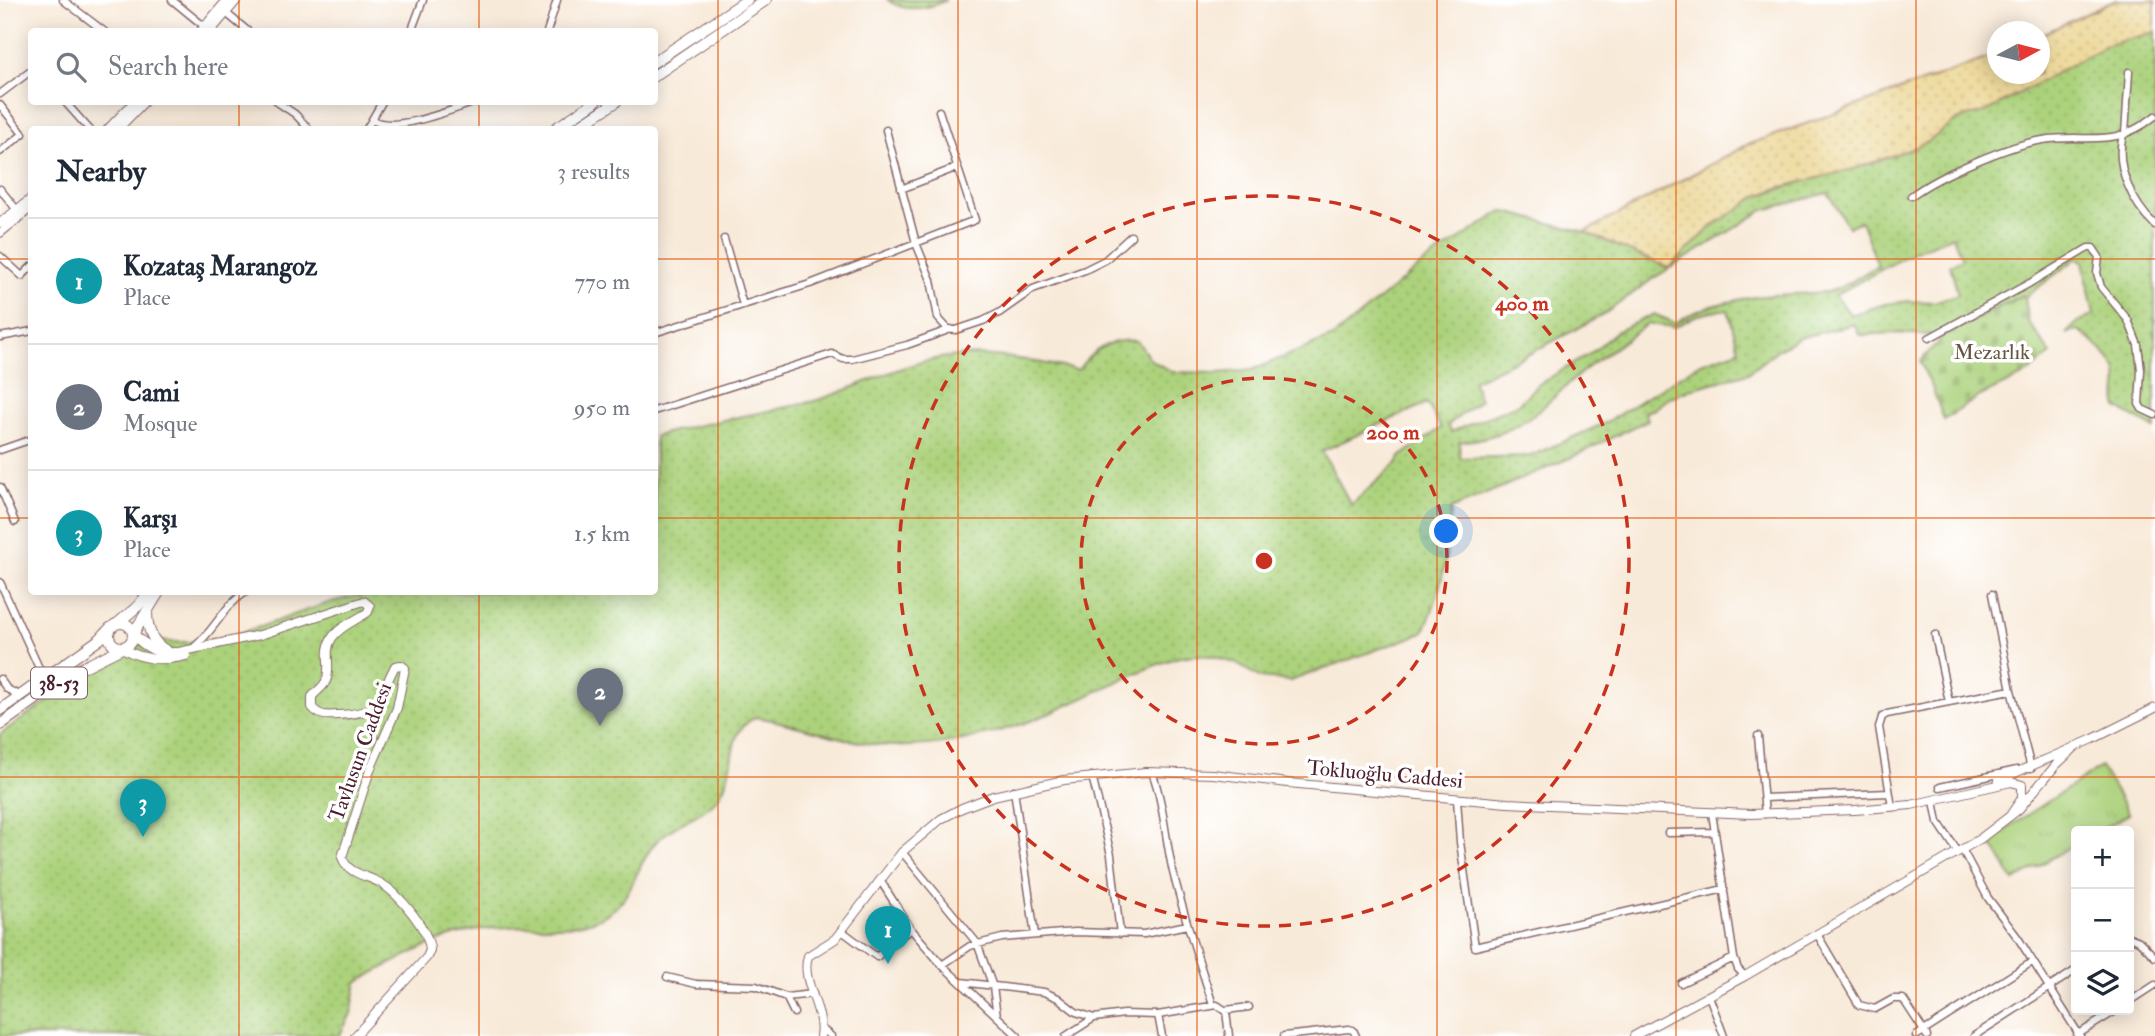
<!DOCTYPE html>
<html lang="en">
<head>
<meta charset="utf-8">
<style>
	:root { --surface:#fff; --page:#f2f2f3; --text:#1f2937; --muted:#747a83; --line:#e0e1e3; --accent:#c8321e }
	body { margin:0; font-family:"IM FELL Double Pica",serif; background:var(--page); color:var(--text) }
	.controls { position:absolute; right:21px; bottom:21px; display:grid; overflow:hidden; border-radius:7px; box-shadow:0 4px 18px #0003 }
	.controls button { width:63px; height:63px; display:grid; place-items:center; padding:0; border:0; border-bottom:2px solid var(--line); background:var(--surface); color:var(--text); font:35px sans-serif }
	.compass { position:absolute; left:1987px; top:21px; width:63px; height:63px; border-radius:50%; background:var(--surface); box-shadow:0 4px 18px #0003; rotate:83deg }
	.you { position:absolute; left:1447px; top:532px; width:24px; height:24px; margin:-18px; border:5px solid #fff; border-radius:50%; background:#1a73e8; box-shadow:0 0 0 10px #1a73e833 }
	.badge { display:grid; place-items:center; width:46px; height:46px; border-radius:50%; background:var(--accent); color:#fff; font-size:23px; font-weight:700 }
	.pin { position:absolute; translate:-50% -58px; filter:drop-shadow(0 2px 4px #0008) }
	.pin::after { content:''; position:absolute; top:37px; width:24px; height:21px; background:inherit; clip-path:polygon(0 0,100% 0,50% 100%) }
	.list { margin:0; padding:0; list-style:none }
	h2 { display:flex; justify-content:space-between; align-items:center; height:91px; margin:0; padding:0 28px; font-size:30px }
	h2 small { font-size:23px; font-weight:400; color:var(--muted) }
	.list li { display:grid; grid-template-columns:46px 1fr auto; gap:21px; align-items:center; box-sizing:border-box; height:126px; padding:0 28px; border-top:2px solid var(--line) }
	.list b { display:block; font-size:26px; white-space:nowrap }
	.list p { margin:0; font-size:23px; white-space:nowrap; color:var(--muted) }
	.list em { font-size:23px; font-style:normal; color:var(--muted) }
	.icon { flex:none; width:38px; height:38px; fill:none; stroke:currentColor; stroke-width:2; stroke-linecap:round; stroke-linejoin:round }
	.map { position:relative; flex:none; width:2155px; height:1036px; overflow:hidden }
	.search { position:absolute; background:var(--surface); box-shadow:0 4px 18px #0003; left:28px; top:28px; width:630px; height:77px; display:flex; align-items:center; gap:18px; box-sizing:border-box; padding:0 24px; border-radius:7px; color:var(--muted); font-size:26px }
	.panel { position:absolute; background:var(--surface); box-shadow:0 4px 18px #0003; left:28px; top:126px; width:630px; height:469px; border-radius:7px }
	.map>svg:first-child { display:block }
</style>
</head>
<body>
<div class="map">
<svg width="2155" height="1036" viewBox="0 0 2155 1036">
	<defs>
		<pattern id="grass-dots" width="8" height="8" patternUnits="userSpaceOnUse" patternTransform="scale(1.75)"><rect width="8" height="8" fill="#acd27c"/><path d="M2 2h.1M6 6h.1" fill="none" stroke="#96b46b" stroke-width="1.8" stroke-linecap="round"/></pattern>
		<pattern id="sand-dots" width="8" height="8" patternUnits="userSpaceOnUse" patternTransform="scale(1.75)"><rect width="8" height="8" fill="#eeda9e"/><path d="M2 2h.1M6 6h.1" fill="none" stroke="#cebb88" stroke-width="1.8" stroke-linecap="round"/></pattern>
		<pattern id="cemetery-stones" width="16" height="16" patternUnits="userSpaceOnUse" patternTransform="scale(1.75)"><rect width="16" height="16" fill="#acd27c"/><path d="M2 7V4a2 2 0 0 1 4 0v3zM10 15v-3a2 2 0 0 1 4 0v3z" fill="#96b46b"/></pattern>
		<pattern id="park-tufts" width="24" height="20" patternUnits="userSpaceOnUse" patternTransform="scale(1.75)"><rect width="24" height="20" fill="#acd27c"/><path d="M3 7l-1-3M5 7V3M7 7l1-3M15 17l-1-3M17 17v-4M19 17l1-3" fill="none" stroke="#96b46b"/></pattern>
	</defs>
	<rect width="100%" height="100%" fill="#fff"/>
	<filter id="ink" filterUnits="userSpaceOnUse"><feTurbulence type="fractalNoise" baseFrequency=".0143" numOctaves="2"/><feDisplacementMap in="SourceGraphic" scale="14" xChannelSelector="R" yChannelSelector="G"/><feConvolveMatrix kernelMatrix="1 2 1 2 8 2 1 2 1" color-interpolation-filters="sRGB"/></filter>
	<filter id="wash" filterUnits="userSpaceOnUse"><feTurbulence type="fractalNoise" baseFrequency=".00686" numOctaves="4" result="noise"/><feDisplacementMap in="SourceGraphic" scale="28" xChannelSelector="R" yChannelSelector="G"/><feGaussianBlur stdDeviation="1.57" result="paint"/><feColorMatrix in="noise" values="0 0 0 0 0 0 0 0 0 0 0 0 0 0 0 0 0 1.4 0 .05"/><feComposite in="paint" operator="in"/></filter>
	<g filter="url(#wash)">
		<rect width="100%" height="100%" fill="#f8ead9"/>
		<path fill="url(#grass-dots)" stroke="#7b7854" stroke-width="2" fill-rule="evenodd" d="M888,0H946C929,9 904,13 888,0Z
			M2155,32V429L2118,408C2113,395 2121,382 2116,369C2113,360 2086,333 2077,331C2072,331 2070,332 2066,334L2078,322L2094,315L2083,261L2077,258L2025,297L2022,295L1943,336L1896,333L1860,335L1854,324L1798,338L1777,350L1748,373L1691,389L1666,399L1655,409L1645,412L1648,420L1570,458L1451,509C1448,553 1442,593 1423,633L1290,681L1261,678L1235,663L1212,656L1195,655L1179,657C1140,669 1103,689 1066,706C1018,729 950,748 896,746C849,745 803,725 756,717C725,731 737,765 722,791C709,816 675,821 656,842C636,864 634,895 610,912C587,928 563,926 538,926C514,926 491,927 469,932C428,941 393,963 357,982L351,1014L339,1036H0V734L79,680L156,635L161,641C235,650 292,607 362,595C398,589 436,592 473,592C534,592 594,592 654,592L655,436C706,422 759,414 810,402C850,392 886,370 926,361C978,348 1027,360 1078,370C1093,349 1111,338 1137,341L1152,361L1173,372L1219,373L1252,370L1333,337L1424,263L1502,211L1585,232L1669,268L1710,228L1756,197L1929,141L1957,120L1987,111L2107,45ZM1828,193L1848,227L1861,221L1878,266C1861,274 1845,288 1827,292C1779,294 1715,296 1675,323L1654,314L1617,331L1591,353L1536,386L1517,405L1451,432L1448,425L1480,400L1473,381L1527,355L1603,315L1654,278L1764,210ZM1953,236L1962,259L1950,265L1958,294L1934,302L1909,301L1885,304L1851,315L1835,295L1915,251ZM1720,310H1728L1739,350L1701,363L1605,423L1531,456L1460,458L1459,442C1522,435 1537,411 1582,372C1603,355 1626,340 1647,324L1675,327L1695,316ZM1427,403L1441,428L1400,457L1398,462L1351,505L1322,451Z"/>
		<path fill="url(#sand-dots)" stroke="#9c7c64" stroke-width="2" d="M2116,0H2155V32L2107,45L1987,111L1957,120L1929,141L1911,149L1857,168L1778,188L1756,197L1710,228L1669,268L1585,232L1747,145L1997,55V74H2039L2040,35Z"/>
		<path fill="url(#cemetery-stones)" stroke="#7b7854" stroke-width="2" d="M2023,295L2025,297L2028,321L2051,354L2023,376L1980,396L1944,420L1932,387L1920,362L1943,336Z"/>
		<path fill="url(#park-tufts)" stroke="#7b7854" stroke-width="2" d="M2101,767L2129,814L2098,831H2076V843L2014,881L1989,840Z"/>
	</g>
	<g filter="url(#ink)">
		<g fill="none" stroke-linecap="round" stroke-linejoin="round">
			<defs>
				<path id="minor" d="M63,0L105,32
					M172,0L205,27
					M226,13L249,32
					M411,32L423,0
					M547,32L557,0
					M0,94L32,70
					M65,102L90,130
					M277,102L295,114L310,130
					M0,105L23,134L0,152
					M372,120C397,133 450,110 476,102
					M366,130L382,102
					M886,130L916,243L931,280L938,318L948,329L956,330L983,321L999,313L1033,289L1085,270L1105,260L1131,236
					M2125,134L2129,72
					M2123,135C2114,167 2133,204 2155,225
					M0,189L17,210
					M901,189L958,167
					M1911,196C1939,175 2009,145 2043,140C2090,133 2113,150 2155,116
					M724,239L743,305
					M0,256L22,276L32,266
					M654,333L810,284L975,220L939,111
					M0,337L32,331
					M1929,338L2030,283L2088,248H2093L2099,257L2097,273L2101,287L2128,320L2138,345L2141,370L2139,404L2142,409L2155,415
					M654,411L832,354L843,359H852L907,345L951,329
					M0,450L32,439
					M0,487L15,522
					M0,582L44,679
					M1992,594L2011,690L2031,768
					M1935,635L1949,702
					M193,648C215,631 222,607 246,592
					M0,679L7,689L21,696
					M1758,736L1765,814
					M1152,772C1164,804 1165,838 1173,872C1184,917 1199,961 1213,1005
					M1092,776L1111,855L1120,934
					M1940,787L2017,770
					M1014,790L1035,935
					M1764,798L1889,793
					M1457,799L1460,842L1475,947L1724,889
					M1934,801L1938,822L1958,852
					M1892,807L1879,727L1882,717L1887,714L2011,690
					M1712,813L1734,958L1738,969L1745,976
					M1668,833L1715,832
					M1962,849L1988,898L2018,938L2080,1036
					M902,852L977,943L993,987L997,1016
					M880,880L911,929L942,965L1018,1036
					M842,931L877,957L894,941L911,929
					M1817,934L1859,1005L1875,1009L1893,999H1903L1924,1031L1916,1036
					M2129,937L2139,941L2155,957
					M942,965L970,946L1002,938L1075,932L1144,934L1187,925
					M667,977L696,984L756,986L786,997L794,1013
					M961,982L1044,992L1058,998L1076,1012L1094,1018L1124,1014L1158,1015L1217,1005L1226,1011L1229,1036
					M1681,983L1734,958
					M1709,996L1724,1036
					M786,997L813,994
					M2129,1002L2155,985
					M1226,1010L1249,1007
					M1158,1015L1162,1036
					M822,1029L831,1036
					M2077,1035L2117,1010
					M1066,1036L1094,1018
					M1284,1036L1349,1029L1353,1030L1356,1036
					M1927,1036L1924,1031L2032,962
					M1974,1036L2076,970"/>
				<path id="tertiary" d="M200,32L227,0
					M210,32L237,0
					M107,130L134,102
					M117,130L144,102
					M0,223L32,198
					M0,233L32,207
					M122,648C142,660 163,662 186,656
					M174,653L260,635L364,601L370,606L368,612C357,620 340,626 332,638C323,652 332,667 326,681C323,688 316,691 312,697V707C319,716 326,716 337,715C384,713 376,702 395,666L401,665L405,668L397,708L370,770L342,857C348,875 368,875 382,884C399,894 429,930 430,950L427,957L355,1036
					M1999,780L2093,739L2155,708
					M820,1036C825,1009 800,982 808,956L835,939L902,852L941,819L962,808L993,796L1064,780L1146,772L1213,774L1288,783L1507,803L1751,814L1855,810L1911,805L2011,782L2022,785V798L2011,814
					M1634,1036L1745,976L1980,839L2019,809L2056,765L2074,748"/>
				<path id="primary" d="M654,62L747,0
					M654,76L766,0
					M553,130L595,102
					M573,130L616,102
					M159,592L133,634C145,646 158,655 174,653
					M147,611C147,627 152,644 167,651
					M109 635a12 12 0 1 1 24 0a12 12 0 1 1-24 0Z
					M118,623L138,606L149,592
					M0,710L100,639L110,628
					M0,725L74,672L122,648"/>
			</defs>
			<use href="#minor" stroke="#876668" stroke-width="9"/>
			<use href="#tertiary" stroke="#876668" stroke-width="10"/>
			<use href="#primary" stroke="#876668" stroke-width="12"/>
			<use href="#minor" stroke="#fff" stroke-width="6"/>
			<use href="#tertiary" stroke="#fff" stroke-width="8"/>
			<use href="#primary" stroke="#fff" stroke-width="10"/>
		</g>
	</g>
	<path fill="none" stroke="#e8590c" stroke-width="2" stroke-opacity="0.55" d="M239,0V32M479,0V32M718,0V1036M958,0V1036M1197,0V1036M1437,0V1036M1676,0V1036M1916,0V1036M239,102V130M479,102V130M0,259H32M654,259H2155M0,518H32M654,518H2155M239,592V1036M479,592V1036M0,777H2155"/>
	<g fill="none" stroke="#c8321e" stroke-width="3.5" stroke-dasharray="12 9">
		<circle cx="1264" cy="561" r="183"/>
		<circle cx="1264" cy="561" r="365"/>
	</g>
	<g text-anchor="middle" stroke-width="7" stroke-linejoin="round" paint-order="stroke">
		<rect fill="#fff" stroke="#80626b" stroke-width="2" x="31" y="667.5" width="56" height="31" rx="5"/>
		<g font-size="19" font-weight="bold" fill="#4a1f2b">
			<text x="59" y="690">38-53</text>
		</g>
		<g font-size="21" fill="#675543" stroke="#fff">
			<text x="1992" y="359">Mezarlık</text>
		</g>
		<g font-size="21" fill="#4a1f2b" stroke="#fff">
			<text transform="translate(360 752) rotate(-70)" y="7">Tavlusun Caddesi</text>
			<text transform="translate(1385 774) rotate(5)" y="7">Tokluoğlu Caddesi</text>
		</g>
	</g>
	<circle cx="1264" cy="561" r="10" fill="#c8321e" stroke="#fff" stroke-width="3.5"/>
	<g font-size="21" text-anchor="middle" font-weight="bold" fill="#c8321e" stroke="#fff" stroke-width="7" stroke-linejoin="round" paint-order="stroke">
		<text x="1522" y="310">400 m</text>
		<text x="1393" y="439">200 m</text>
	</g>
</svg>
<div class="controls">
<button>+</button>
<button>−</button>
<button><svg class="icon" aria-label="layers" viewBox="0 0 24 24"><path d="M12 4l9 5-9 5-9-5zM3 14l9 5 9-5"/></svg></button>
</div>
<svg class="compass" viewBox="-18 -18 36 36"><path d="M0-13l5 13h-10z" fill="#e53935"/><path d="M0 13l5-13h-10z" fill="#747a83"/></svg>
<div class="you"></div>
<div class="pin badge" style="left:888px;top:964px;background:#0f9aa8">1</div>
<div class="pin badge" style="left:600px;top:726px;background:#6b7280">2</div>
<div class="pin badge" style="left:143px;top:837px;background:#0f9aa8">3</div>
<div class="search"><svg class="icon" aria-label="search" viewBox="0 0 24 24"><circle cx="10" cy="10" r="6"/><path d="M15 15l6 6"/></svg>Search here</div>
<section class="panel">
<h2>Nearby<small>3 results</small></h2>
<ul class="list">
<li><span class="badge" style="background:#0f9aa8">1</span><div><b>Kozataş Marangoz</b><p>Place</p></div><em>770 m</em></li>
<li><span class="badge" style="background:#6b7280">2</span><div><b>Cami</b><p>Mosque</p></div><em>950 m</em></li>
<li><span class="badge" style="background:#0f9aa8">3</span><div><b>Karşı</b><p>Place</p></div><em>1.5 km</em></li>
</ul>
</section>
</div>
</body>
</html>
